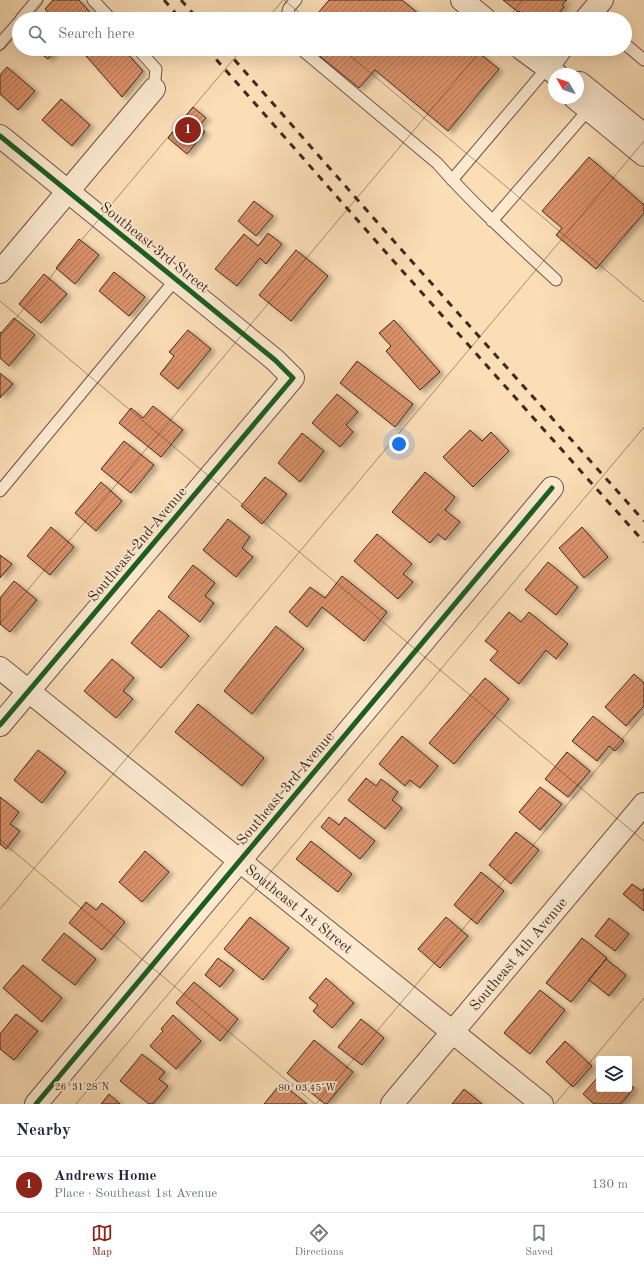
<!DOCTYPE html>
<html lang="en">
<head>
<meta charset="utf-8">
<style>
	:root { --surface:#fff; --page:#f6f6f7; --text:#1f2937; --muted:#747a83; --line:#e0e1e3; --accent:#8f2418 }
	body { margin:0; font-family:"Old Standard TT",serif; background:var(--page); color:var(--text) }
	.controls { position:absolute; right:12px; bottom:12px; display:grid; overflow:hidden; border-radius:4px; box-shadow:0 4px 16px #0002 }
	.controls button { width:36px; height:36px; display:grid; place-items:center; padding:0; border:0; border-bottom:1px solid var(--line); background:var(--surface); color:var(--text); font:20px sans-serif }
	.compass { position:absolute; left:548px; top:68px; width:36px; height:36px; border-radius:50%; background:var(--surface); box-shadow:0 4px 16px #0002; rotate:310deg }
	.you { position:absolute; left:399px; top:444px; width:14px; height:14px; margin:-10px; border:3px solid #fff; border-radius:50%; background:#1a73e8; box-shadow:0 0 0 6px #1a73e833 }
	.badge { display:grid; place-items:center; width:26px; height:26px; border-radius:50%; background:var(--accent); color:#fff; font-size:13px; font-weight:700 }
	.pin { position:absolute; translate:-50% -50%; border:2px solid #fff; box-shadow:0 1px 4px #0006 }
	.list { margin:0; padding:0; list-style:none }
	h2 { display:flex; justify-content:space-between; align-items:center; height:52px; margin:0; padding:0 16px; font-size:17px }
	h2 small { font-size:13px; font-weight:400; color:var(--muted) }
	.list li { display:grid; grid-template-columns:26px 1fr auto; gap:12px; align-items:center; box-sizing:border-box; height:56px; padding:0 16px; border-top:1px solid var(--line) }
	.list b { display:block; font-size:15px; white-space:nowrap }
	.list p { margin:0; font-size:13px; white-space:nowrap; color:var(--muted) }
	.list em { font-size:13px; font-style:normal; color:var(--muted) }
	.icon { flex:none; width:22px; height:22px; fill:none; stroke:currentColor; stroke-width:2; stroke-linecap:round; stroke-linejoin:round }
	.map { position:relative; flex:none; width:644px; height:1104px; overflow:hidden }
	.search { position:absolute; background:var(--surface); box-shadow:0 4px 16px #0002; left:12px; right:12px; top:12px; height:44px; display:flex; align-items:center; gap:10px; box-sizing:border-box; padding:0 14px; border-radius:22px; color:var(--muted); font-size:15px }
	.sheet { height:108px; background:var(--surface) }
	nav { display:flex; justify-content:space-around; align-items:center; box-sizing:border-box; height:56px; border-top:1px solid var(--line); background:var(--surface); font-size:11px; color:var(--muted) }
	nav a { display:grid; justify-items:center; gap:2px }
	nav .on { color:var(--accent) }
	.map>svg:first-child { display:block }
</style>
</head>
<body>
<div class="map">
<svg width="644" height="1104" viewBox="0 0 644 1104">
	<defs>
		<pattern id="building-hatch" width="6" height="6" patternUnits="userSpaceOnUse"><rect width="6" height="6" fill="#db916a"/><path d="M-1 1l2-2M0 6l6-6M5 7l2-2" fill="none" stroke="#b37757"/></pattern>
		<filter id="shadow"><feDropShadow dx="4.5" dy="2.5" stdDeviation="2" flood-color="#0004"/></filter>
	</defs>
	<rect width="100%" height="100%" fill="#fbddb6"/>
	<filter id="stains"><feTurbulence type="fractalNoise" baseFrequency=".005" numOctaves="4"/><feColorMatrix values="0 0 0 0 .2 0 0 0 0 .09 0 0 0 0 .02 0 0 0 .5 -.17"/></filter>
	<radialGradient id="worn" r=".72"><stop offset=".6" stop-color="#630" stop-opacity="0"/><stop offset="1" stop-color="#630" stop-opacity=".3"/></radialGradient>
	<path fill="url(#building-hatch)" stroke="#402a22" filter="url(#shadow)" d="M53,0H79L96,19H54L45,9Z
		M329,0H402L425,19H313Z
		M503,0H567L562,5L564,7L555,18V19H529L519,11L518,12Z
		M35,49H56L48,59Z
		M80,49H123L143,71L122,97Z
		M311,49H474L499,69L448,131L375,70L359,88Z
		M7,67L35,91L18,110L0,94V75Z
		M61,99L90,125L72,146L42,120Z
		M193,107L206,118L198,127L205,132L187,154L168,138Z
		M589,157L644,205V213L596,269L556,235L562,228L542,211Z
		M254,201L273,216L256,236L238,221Z
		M268,233L282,244L266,264L260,258L237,286L215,269L244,234L258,246Z
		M79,239L99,255L75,284L56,268Z
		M296,250L328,276L291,321L259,295Z
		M114,272L145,297L129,316L99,291Z
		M44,274L67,294L41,323L19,304Z
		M14,318L35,335L9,366L0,358V332L1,333Z
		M394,320L440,372L420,390L386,351L391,346L379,333Z
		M188,330L211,349L178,389L160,374L174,356L169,352Z
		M357,361L413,404L395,427L340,383Z
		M0,373L13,384L0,398Z
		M337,394L358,412L346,425L353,432L340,447L312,423Z
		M153,406L183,430L161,457L119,423L131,408L143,418Z
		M470,430L482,441L491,432L509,451L473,487L443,457Z
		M302,433L324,451L300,482L278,463Z
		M124,441L154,465L131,493L101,469Z
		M425,472L455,497L445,510L460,522L445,540L438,534L430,543L392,512Z
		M265,477L287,494L262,524L241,506Z
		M101,482L122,501L96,531L75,513Z
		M228,519L250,537L242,548L253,557L236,577L203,550Z
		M51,527L74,547L50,575L27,556Z
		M582,527L608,557L584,578L559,548Z
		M377,534L412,564L403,574L413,582L398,599L354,561Z
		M0,555L12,564L0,578Z
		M548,562L578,587L556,615L525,590Z
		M193,565L215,583L205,596L214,603L200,622L168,597Z
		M342,576L387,612L364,641L322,607L307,627L289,612L310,587L325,598Z
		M14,581L37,600L10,632L0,624V598Z
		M159,610L189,636L161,668L131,643Z
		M509,612L521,622L529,612L568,644L556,659L546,650L519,684L490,660L498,651L485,641Z
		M276,626L304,649L252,714L224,691Z
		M112,659L134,678L123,691L133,699L116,718L84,691Z
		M634,674L644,683V706L626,726L605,707Z
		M485,678L509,699L454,764L429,743Z
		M198,704L264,758L242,786L175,732Z
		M593,716L624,741L615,751L609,746L597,761L572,741Z
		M402,736L438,766L420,788L410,780L405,786L379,764Z
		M38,750L66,772L42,803L14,780Z
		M567,752L590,771L568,797L545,779Z
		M366,778L376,786L381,779L398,792L392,800L402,808L385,829L348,800Z
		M540,787L562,804L540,830L519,812Z
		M0,797L19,812L10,824L20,831L6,849L0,844Z
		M329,817L339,825L345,817L375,841L360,859L321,827Z
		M516,832L539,850L511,884L489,865Z
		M311,841L352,874L338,892L296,859Z
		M145,851L169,872L142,902L119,882Z
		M481,872L504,891L477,924L454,905Z
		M632,884L642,891L644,888V911L623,894Z
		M86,902L96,910L102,903L125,922L102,950L69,923Z
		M250,917L289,948L263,980L224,949Z
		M446,917L468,936L440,968L418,949Z
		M609,918L629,934L615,951L595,936Z
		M64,933L96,959L75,985L42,960Z
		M582,938L607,958L571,1002L546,983Z
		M218,958L234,970L220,987L205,975Z
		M606,959L626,975L609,996L589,980Z
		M23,965L62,998L42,1022L3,988Z
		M326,978L354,1003L332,1028L313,1011L318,1005L309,998Z
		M194,982L238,1019L220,1041L176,1003Z
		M540,990L565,1010L530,1054L504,1033Z
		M16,1014L38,1031L14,1060L0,1049V1034Z
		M173,1015L201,1041L176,1069L150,1046L163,1031L161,1029Z
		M361,1019L384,1038L362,1065L338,1047Z
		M314,1040L353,1072L327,1104H325L287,1073Z
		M565,1041L592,1066L573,1087L546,1062Z
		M142,1054L165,1072L159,1079L168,1086L153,1104H149L120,1081Z
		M599,1076V1089H629V1084L634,1088L621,1104H594L583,1094Z
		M281,1083L307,1104H264Z
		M464,1089L482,1104H452Z
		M109,1094L120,1104H101Z"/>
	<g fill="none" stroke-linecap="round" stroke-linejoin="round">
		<defs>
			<path id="service" d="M93,0L111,19
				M21,19L37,0
				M286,19L289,8L296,0
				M0,44L19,22
				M625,44L644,60
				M138,49L156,69L154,89
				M301,49L437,163C474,205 515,242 556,280
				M452,180L547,68
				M492,221L589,109
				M0,491L176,279"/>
			<g id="minor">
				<path d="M462,0L485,19"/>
				<path d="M586,19L602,0"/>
				<path d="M522,49L556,74"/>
				<path d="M547,68L561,49"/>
				<path d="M578,83H580L644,135"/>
				<path d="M575,98L644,155"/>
				<path d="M0,136L275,360L293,378L0,725"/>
				<path d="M0,272L154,89"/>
				<path id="s1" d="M0,668L542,1104"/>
				<path d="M36,1104L552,488"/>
				<path id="s2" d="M392,1104L644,804"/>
			</g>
		</defs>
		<use href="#service" stroke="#6f5747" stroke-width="13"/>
		<use href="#minor" stroke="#6f5747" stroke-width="24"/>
		<use href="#service" stroke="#fce9d0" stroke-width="11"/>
		<use href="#minor" stroke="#fce9d0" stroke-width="22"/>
		<path stroke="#402a22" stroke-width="3" stroke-dasharray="7 7" stroke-linecap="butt" d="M164,0L181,19
			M181,0L198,19
			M207,49L390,257L644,542
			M225,49L399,247L644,521"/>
		<defs>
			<path id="cycleway" d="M0,136L275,360L293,378L0,725
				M36,1104L552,488"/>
		</defs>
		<use href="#cycleway" stroke="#fce9d0" stroke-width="8"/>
		<use href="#cycleway" stroke="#1b5e20" stroke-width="5"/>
	</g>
	<path fill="none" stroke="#402a22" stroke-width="1" stroke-opacity="0.45" d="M284,0L307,19M27,19L43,0M267,19L283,0M507,19L523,0M342,49L644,302M0,52L19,29M0,301L644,841M0,337L242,49M0,623L482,49M0,840L315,1104M0,909L644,141M76,1104L644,427M316,1104L644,713M555,1104L644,998"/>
	<g text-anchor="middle" stroke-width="3.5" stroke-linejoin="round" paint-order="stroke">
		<g font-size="15" fill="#402a22" stroke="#fce9d0">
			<text transform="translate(155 247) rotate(39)" y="5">Southeast 3rd Street</text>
			<text transform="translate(137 544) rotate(-50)" y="5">Southeast 2nd Avenue</text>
			<text transform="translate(285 788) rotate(-50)" y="5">Southeast 3rd Avenue</text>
			<text dy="5" stroke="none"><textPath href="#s1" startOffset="384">Southeast 1st Street</textPath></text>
			<text dy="5" stroke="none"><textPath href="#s2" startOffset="196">Southeast 4th Avenue</textPath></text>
		</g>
	</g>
	<g font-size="10" text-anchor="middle" fill="#402a22" stroke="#fce9d0" stroke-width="3.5" stroke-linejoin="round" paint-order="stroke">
		<text x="82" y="1090">26°31'28"N</text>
		<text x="307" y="1091">80°03'45"W</text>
	</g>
	<rect width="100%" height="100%" filter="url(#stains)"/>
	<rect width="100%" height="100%" fill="url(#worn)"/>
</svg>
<div class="controls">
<button><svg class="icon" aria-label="layers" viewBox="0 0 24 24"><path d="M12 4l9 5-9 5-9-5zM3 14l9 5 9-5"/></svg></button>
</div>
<svg class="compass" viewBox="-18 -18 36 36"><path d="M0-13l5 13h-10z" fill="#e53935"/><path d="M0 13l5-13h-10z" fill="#747a83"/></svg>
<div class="you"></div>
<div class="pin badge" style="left:188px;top:130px">1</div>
<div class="search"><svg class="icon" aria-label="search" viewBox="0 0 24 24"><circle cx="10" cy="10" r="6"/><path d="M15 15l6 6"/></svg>Search here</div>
</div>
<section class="sheet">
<h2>Nearby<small></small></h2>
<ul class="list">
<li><span class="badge">1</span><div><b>Andrews Home</b><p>Place · Southeast 1st Avenue</p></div><em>130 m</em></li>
</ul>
</section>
<nav>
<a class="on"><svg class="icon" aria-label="map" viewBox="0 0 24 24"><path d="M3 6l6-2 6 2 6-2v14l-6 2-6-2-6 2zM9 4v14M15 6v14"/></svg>Map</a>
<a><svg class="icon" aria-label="directions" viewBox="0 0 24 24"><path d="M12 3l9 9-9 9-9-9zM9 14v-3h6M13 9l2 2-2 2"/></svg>Directions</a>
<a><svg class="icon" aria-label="saved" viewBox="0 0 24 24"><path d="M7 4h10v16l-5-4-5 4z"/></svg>Saved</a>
</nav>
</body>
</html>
